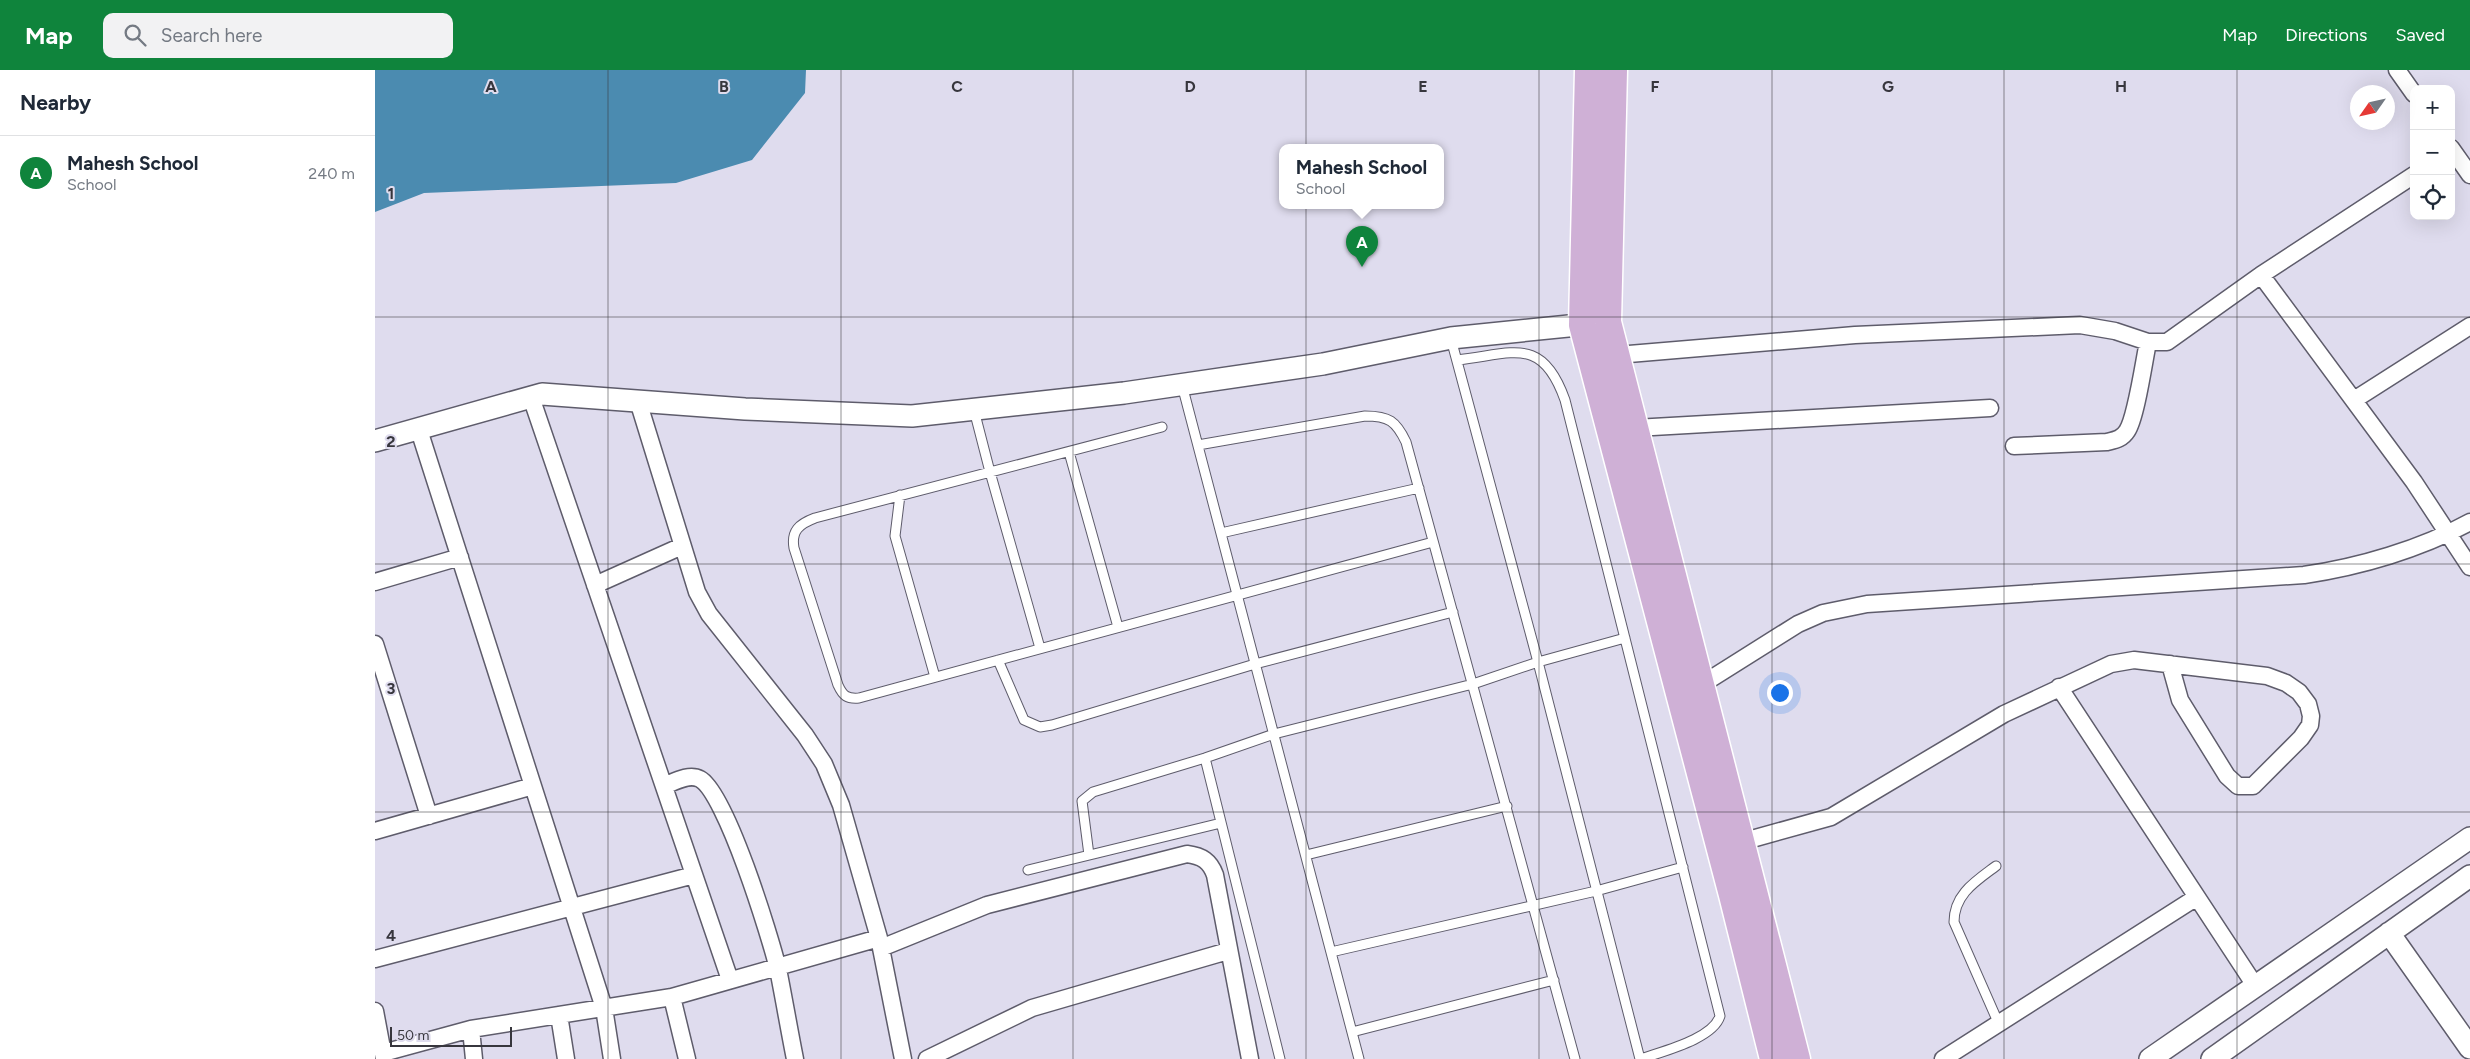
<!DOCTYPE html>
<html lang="en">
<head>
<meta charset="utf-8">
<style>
	:root { --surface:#fff; --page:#f2f2f3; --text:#1f2937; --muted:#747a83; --line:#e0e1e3; --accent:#0f843c }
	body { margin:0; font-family:Figtree,sans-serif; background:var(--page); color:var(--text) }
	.controls { position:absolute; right:15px; top:15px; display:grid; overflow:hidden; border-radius:10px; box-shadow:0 5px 20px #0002 }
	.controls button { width:45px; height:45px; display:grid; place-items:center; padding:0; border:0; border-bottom:1px solid var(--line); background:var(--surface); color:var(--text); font:25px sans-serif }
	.compass { position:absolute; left:1975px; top:15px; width:45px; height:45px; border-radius:50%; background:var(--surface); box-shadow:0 5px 20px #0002; rotate:236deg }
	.scale { position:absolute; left:15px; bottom:12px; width:122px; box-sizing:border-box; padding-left:5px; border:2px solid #37363d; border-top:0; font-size:14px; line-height:18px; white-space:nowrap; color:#37363d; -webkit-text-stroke:4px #dfdcee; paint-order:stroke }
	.you { position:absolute; left:1404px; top:622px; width:18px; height:18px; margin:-12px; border:4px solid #fff; border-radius:50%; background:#1a73e8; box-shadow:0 0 0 8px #1a73e833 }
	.badge { display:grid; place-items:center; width:32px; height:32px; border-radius:50%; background:var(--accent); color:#fff; font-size:16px; font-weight:700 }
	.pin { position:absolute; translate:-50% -41px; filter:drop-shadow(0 1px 2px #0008) }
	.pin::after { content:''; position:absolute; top:26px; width:18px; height:15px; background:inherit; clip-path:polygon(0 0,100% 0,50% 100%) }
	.popup { position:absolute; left:904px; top:74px; width:165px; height:65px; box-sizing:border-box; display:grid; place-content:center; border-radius:10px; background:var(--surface); filter:drop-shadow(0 1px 4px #0005); font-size:16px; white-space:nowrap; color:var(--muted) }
	.popup b { font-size:19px; color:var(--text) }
	.popup::after { content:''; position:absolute; left:50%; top:100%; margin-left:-10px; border:10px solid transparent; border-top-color:var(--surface) }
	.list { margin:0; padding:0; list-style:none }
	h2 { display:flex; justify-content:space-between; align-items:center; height:65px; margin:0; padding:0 20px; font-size:21px }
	h2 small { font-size:16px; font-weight:400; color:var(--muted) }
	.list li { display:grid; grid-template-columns:32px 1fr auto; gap:15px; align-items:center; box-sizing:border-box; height:75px; padding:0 20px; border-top:1px solid var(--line) }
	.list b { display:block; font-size:19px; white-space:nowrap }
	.list p { margin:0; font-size:16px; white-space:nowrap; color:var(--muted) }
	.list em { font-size:16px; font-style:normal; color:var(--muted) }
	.icon { flex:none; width:28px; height:28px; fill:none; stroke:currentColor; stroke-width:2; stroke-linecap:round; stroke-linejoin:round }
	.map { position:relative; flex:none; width:2095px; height:989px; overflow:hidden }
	header { display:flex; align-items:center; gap:30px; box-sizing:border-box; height:70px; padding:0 25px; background:var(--accent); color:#fff }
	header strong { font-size:24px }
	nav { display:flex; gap:28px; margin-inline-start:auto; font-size:18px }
	.search { width:350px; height:45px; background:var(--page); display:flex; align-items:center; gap:12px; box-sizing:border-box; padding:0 18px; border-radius:10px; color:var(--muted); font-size:19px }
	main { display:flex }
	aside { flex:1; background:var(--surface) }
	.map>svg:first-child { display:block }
</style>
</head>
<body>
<header>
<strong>Map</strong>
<div class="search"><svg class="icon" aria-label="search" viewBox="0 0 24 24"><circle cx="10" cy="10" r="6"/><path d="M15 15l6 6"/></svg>Search here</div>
<nav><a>Map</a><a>Directions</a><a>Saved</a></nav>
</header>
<main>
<aside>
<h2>Nearby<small></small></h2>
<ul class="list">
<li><span class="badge">A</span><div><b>Mahesh School</b><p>School</p></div><em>240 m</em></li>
</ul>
</aside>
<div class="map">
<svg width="2095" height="989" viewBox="0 0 2095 989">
	<rect width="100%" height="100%" fill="#dfdcee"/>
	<path fill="#4b8bb0" d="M0,0H431L430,23L377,90L301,113L49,123L0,142Z"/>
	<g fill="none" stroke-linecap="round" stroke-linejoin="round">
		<defs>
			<path id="service" d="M1076,269L1163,592L1265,989
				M1082,290C1138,284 1167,265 1190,330L1345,946C1338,969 1288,981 1266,989
				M807,315L984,989
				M599,340L615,402L665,578
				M787,357L440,448C424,454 416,461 419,478L463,615C468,626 472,629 484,628L1058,472
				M823,375L990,346C1014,346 1021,351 1031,372L1200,989
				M694,382L743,557
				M525,425L520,466L560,607
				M846,463L1044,418
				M623,590L649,650L665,657L677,655L880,594L1078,542
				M830,688L905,989
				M714,785L707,731L718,722L830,688L899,664L1098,614L1163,592L1250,568
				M931,785L1132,736
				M1621,796C1601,811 1579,824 1579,852L1623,952
				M653,800L846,753
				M956,882L1221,821L1308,797
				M977,962L1179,910"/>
			<path id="minor" d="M2022,0L2039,24
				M2076,78L2095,105
				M1886,205L2039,412L2095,497
				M1242,285L1480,265L1705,255L1740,261L1773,272H1792L1886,205L2039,105
				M156,327L355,910
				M1979,330L2095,256
				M1260,358L1615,338
				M44,360L229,938L237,989
				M1639,376L1732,372C1740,370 1747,369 1752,361C1761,348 1769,291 1773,272
				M0,512L85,487
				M220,515L307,476
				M0,574L54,746
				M1326,615L1423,554L1448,543L1492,534L1929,505C1984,497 2046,479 2095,452
				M1684,617L1881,917
				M289,716C299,712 314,703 325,709C351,723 395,866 403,899C409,929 414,959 420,989
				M0,761L158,716
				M1366,772L1456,747L1629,644L1736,594L1759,590L1892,606L1911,613L1924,622L1933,634L1936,646L1935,655L1926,668L1878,716H1863L1852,706L1805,630L1795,594
				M504,868L528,989
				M506,878L612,835L812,784C827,786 835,791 840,805L875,989
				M0,889L319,805
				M297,927L312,989
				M0,941L9,989
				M184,945L191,989
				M96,959L99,989
				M8,983L96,959L297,927L504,868L466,735L449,694L430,665L334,544L322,522L263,331
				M552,989L657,938L853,881
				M1568,989L1822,827"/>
			<path id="tertiary" d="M0,371L167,324L370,339L537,346L749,323L948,294L1076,268L1223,253
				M2014,863L2095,978
				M1775,989L2095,768
				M1837,989L2095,806"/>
			<path id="primary" d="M1213,0L1207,255L1357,825L1398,989
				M1239,0L1233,252L1422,989"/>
		</defs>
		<use href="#service" stroke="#5e5c6b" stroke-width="11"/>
		<use href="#minor" stroke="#5e5c6b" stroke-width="19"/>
		<use href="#tertiary" stroke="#5e5c6b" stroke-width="24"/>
		<use href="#primary" stroke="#fff" stroke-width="29"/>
		<use href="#service" stroke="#fff" stroke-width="9"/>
		<use href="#minor" stroke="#fff" stroke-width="16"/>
		<use href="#tertiary" stroke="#fff" stroke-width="21"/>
		<use href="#primary" stroke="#cfb0d6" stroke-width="26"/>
	</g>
	<path fill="none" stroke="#37363d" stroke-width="1" stroke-opacity="0.55" d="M233,0V989M466,0V989M698,0V989M931,0V989M1164,0V989M1397,0V989M1629,0V989M1862,0V989M0,247H2095M0,494H2095M0,742H2095"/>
	<g font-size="16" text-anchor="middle" font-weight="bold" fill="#37363d" stroke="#dfdcee" stroke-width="4" stroke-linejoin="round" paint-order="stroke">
		<text x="116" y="22">A</text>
		<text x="349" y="22">B</text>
		<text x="582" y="22">C</text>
		<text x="815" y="22">D</text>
		<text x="1048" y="22">E</text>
		<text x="1280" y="22">F</text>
		<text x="1513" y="22">G</text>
		<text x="1746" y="22">H</text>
		<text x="16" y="129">1</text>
		<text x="16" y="377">2</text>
		<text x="16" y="624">3</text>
		<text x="16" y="871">4</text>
	</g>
</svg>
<div class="controls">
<button>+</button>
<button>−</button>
<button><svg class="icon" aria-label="locate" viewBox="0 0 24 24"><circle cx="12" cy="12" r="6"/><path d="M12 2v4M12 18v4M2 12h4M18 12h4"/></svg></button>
</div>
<svg class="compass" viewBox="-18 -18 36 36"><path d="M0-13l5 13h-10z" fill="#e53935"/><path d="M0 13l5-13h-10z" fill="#747a83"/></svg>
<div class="scale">50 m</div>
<div class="you"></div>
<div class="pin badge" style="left:987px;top:197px">A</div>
<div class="popup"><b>Mahesh School</b>School</div>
</div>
</main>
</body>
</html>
